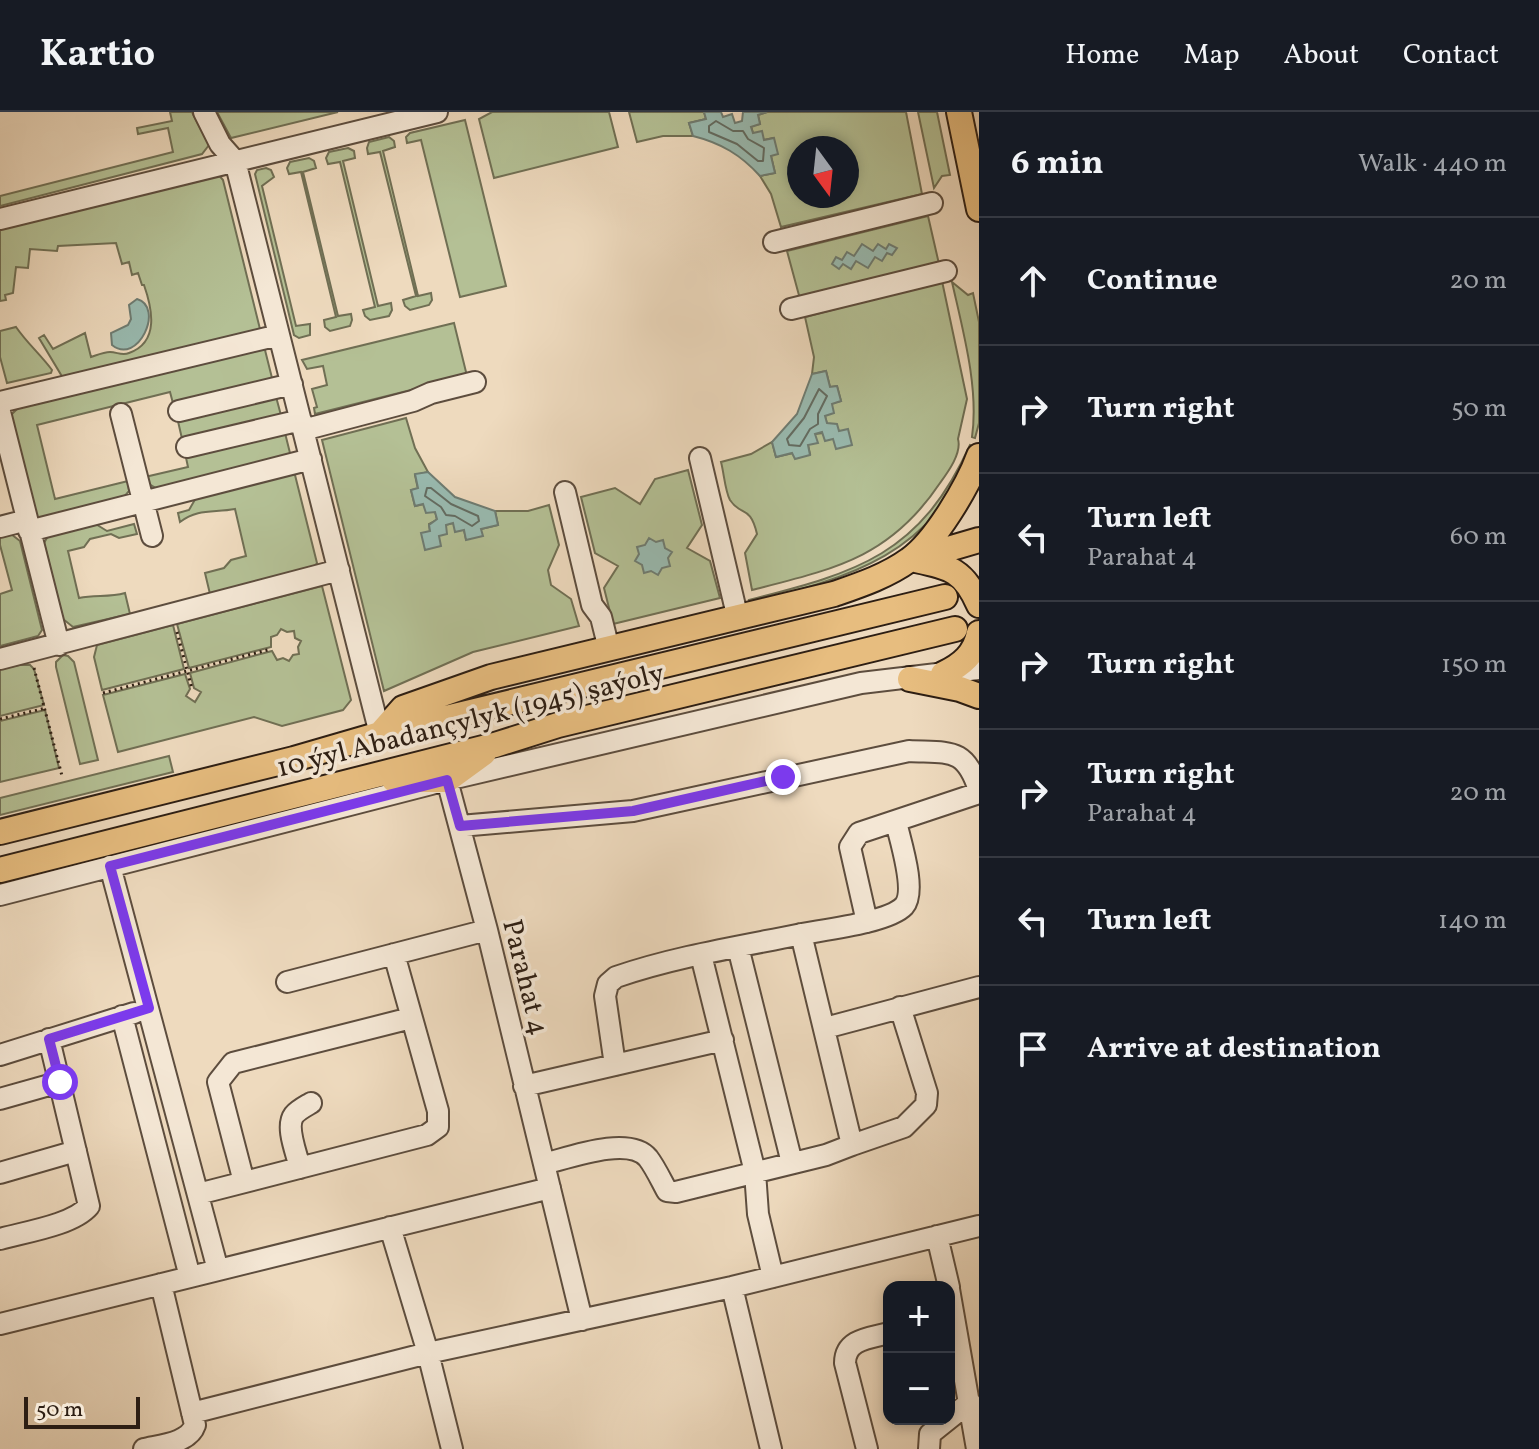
<!DOCTYPE html>
<html lang="en">
<head>
<meta charset="utf-8">
<style>
	:root { --surface:#171b24; --page:#242831; --text:#f1f3f6; --muted:#9ea1a6; --line:#363941 }
	body { margin:0; font-family:Vollkorn,serif; background:var(--page); color:var(--text) }
	.controls { position:absolute; right:24px; bottom:24px; display:grid; overflow:hidden; border-radius:16px; box-shadow:0 4px 12px #0003 }
	.controls button { width:72px; height:72px; display:grid; place-items:center; padding:0; border:0; border-bottom:2px solid var(--line); background:var(--surface); color:var(--text); font:40px sans-serif }
	.compass { position:absolute; left:787px; top:24px; width:72px; height:72px; border-radius:50%; background:var(--surface); box-shadow:0 4px 12px #0003; rotate:165deg }
	.scale { position:absolute; left:24px; bottom:20px; width:116px; box-sizing:border-box; padding-left:8px; border:4px solid #2d1e13; border-top:0; font-size:22px; line-height:28px; white-space:nowrap; color:#2d1e13; -webkit-text-stroke:6px #f4e7d5; paint-order:stroke }
	.stop { position:absolute; width:24px; height:24px; margin:-18px; border:6px solid #7c3aed; border-radius:50%; background:#fff }
	.stop.end { background:#7c3aed; border-color:#fff; box-shadow:0 2px 8px #0008 }
	.list { margin:0; padding:0; list-style:none }
	h2 { display:flex; justify-content:space-between; align-items:center; height:104px; margin:0; padding:0 32px; font-size:34px }
	h2 small { font-size:26px; font-weight:400; color:var(--muted) }
	.list li { display:grid; grid-template-columns:52px 1fr auto; gap:24px; align-items:center; box-sizing:border-box; height:128px; padding:0 32px; border-top:2px solid var(--line) }
	.list b { display:block; font-size:30px; white-space:nowrap }
	.list p { margin:0; font-size:26px; white-space:nowrap; color:var(--muted) }
	.list em { font-size:26px; font-style:normal; color:var(--muted) }
	.icon { flex:none; width:44px; height:44px; fill:none; stroke:currentColor; stroke-width:2; stroke-linecap:round; stroke-linejoin:round }
	.map { position:relative; flex:none; width:979px; height:1337px; overflow:hidden }
	header { display:flex; align-items:center; gap:48px; box-sizing:border-box; height:112px; padding:0 40px; background:var(--surface); border-bottom:2px solid var(--line) }
	header strong { font-size:38px }
	nav { display:flex; gap:44px; margin-inline-start:auto; font-size:28px }
	main { display:flex }
	aside { flex:1; background:var(--surface) }
	.map>svg:first-child { display:block }
</style>
</head>
<body>
<header>
<strong>Kartio</strong>
<nav><a>Home</a><a>Map</a><a>About</a><a>Contact</a></nav>
</header>
<main>
<div class="map">
<svg width="979" height="1337" viewBox="0 0 979 1337">
	<rect width="100%" height="100%" fill="#eedabe"/>
	<filter id="stains"><feTurbulence type="fractalNoise" baseFrequency=".0025" numOctaves="4"/><feColorMatrix values="0 0 0 0 .2 0 0 0 0 .09 0 0 0 0 .02 0 0 0 .5 -.17"/></filter>
	<radialGradient id="worn" r=".72"><stop offset=".6" stop-color="#630" stop-opacity="0"/><stop offset="1" stop-color="#630" stop-opacity=".3"/></radialGradient>
	<path fill="#b4c095" stroke="#706f54" stroke-width="2" fill-rule="evenodd" d="M170,0H192L209,33L202,42L0,94V84L173,40L168,16L138,22L137,16L172,9Z
		M217,0H338L231,26Z
		M492,0H609L618,35L494,66L479,7Z
		M629,0H704L706,7L689,11L693,24H663L637,30Z
		M767,0H906L922,82L781,115L771,82L760,64L775,61L771,44L773,26L764,28L753,21L751,14L760,12L758,3ZM799,36H847V84H799Z
		M918,0H937L950,63L942,64L934,76Z
		M465,8L506,174L460,185L421,28L407,31L406,25L410,21Z
		M389,25L394,29L395,35L383,39L418,184L431,181L432,188L429,193L410,198L405,194L403,188L416,184L380,40L368,42L367,36L369,30Z
		M348,36L354,39L355,46L343,49L378,194L391,191L392,198L389,204L370,208L365,204L363,198L375,195L340,50L328,52L326,46L329,40Z
		M309,46L314,49L316,56L303,60L338,204L351,202L352,208L350,214L330,219L325,215L324,208L336,205L301,60L289,62L287,56L290,50Z
		M266,56L271,58L274,65L262,74L296,214L310,212V223L299,226L294,223L255,62L257,58Z
		M218,62L223,68L260,217L63,266L39,226L44,223L53,237L85,221L91,245C97,243 104,240 110,240C117,240 122,244 129,241C160,230 152,196 144,173H142L138,161L132,163L129,150L122,152L116,131L58,134L57,139L30,137L28,156L16,155L13,181L5,183L6,188L0,189V117Z
		M928,104L939,152L800,187L787,139Z
		M942,169L967,287L958,327C962,341 948,360 940,371C890,446 834,457 752,478L745,441L757,422C750,392 741,405 730,388C725,379 724,361 721,350L751,342L772,330L776,345L793,341L810,342L808,333L815,322L839,319L827,312L825,304L832,291L841,289L837,274L830,275L826,259L812,262L814,245L805,205Z
		M952,170L968,183L973,181L979,210V311L975,326L972,325C979,276 963,219 952,170Z
		M454,211L467,264L315,302L314,296L317,295L312,277L327,273L323,254L307,257L302,248Z
		M16,215C27,231 40,242 52,258L51,261L7,271L0,245V219Z
		M264,234L273,270L174,295L170,280L37,313L55,387L128,369L129,379L124,385L41,407L35,403L11,309V303L18,296Z
		M275,281L282,307L183,331L177,305Z
		M406,306L415,336L428,360L415,363L418,377L411,378L415,394L424,392L435,399L437,408L429,412L430,419L439,424L445,413L453,411L464,418L466,427L481,417L498,413L495,399H528L549,393L559,433L548,458L551,473L571,487L579,514L473,540L384,579L322,328Z
		M284,317L291,345L156,376L149,372L145,365L188,355L185,341Z
		M970,333L973,334C935,443 850,465 750,491L749,488C858,460 920,443 970,333Z
		M688,358L702,413L687,436L710,449L720,486L613,512L604,476L618,454L595,441L581,385L615,376L640,392L655,367Z
		M294,359L317,451L315,454L210,482L205,461L224,456L231,448L246,444L235,397C214,401 198,396 180,410L178,401L189,398L197,384Z
		M94,411L107,419L134,412L137,422L119,426L111,422L90,427L84,435L68,439L79,486C95,482 108,486 125,481L130,502L73,515L63,507L44,431L48,424Z
		M11,422L20,429L42,518L38,524L0,534V482L12,478L0,433V423Z
		M322,474L351,588L343,598L282,614L254,605L118,640L103,583L185,562L190,577L186,584L195,590L201,580L194,576L190,561L272,539L277,548L283,546L289,549L293,543L299,542L298,535L301,529L295,526L294,519L287,520L281,517L277,523L271,525V535L189,556L177,512Z
		M173,513L184,557L102,578L94,545L97,533Z
		M63,543L68,544L74,550L98,648L80,652L56,555V550Z
		M19,553H30L34,557L44,593L0,604V557Z
		M45,598L59,656L0,670V609Z
		M169,644L173,660L0,703V686Z"/>
	<path fill="#99bbb1" stroke="#6e7c72" stroke-width="2" d="M704,0H721L723,5L732,2L735,11L742,9L743,0H767L758,3L760,12L751,15L753,21L762,19L764,28L774,26L778,42L771,44L775,61L760,64C741,43 721,31 693,24L689,11L706,7Z
		M862,132L873,139L878,132L886,137L889,132L897,136L892,143L887,141L882,149L875,145L868,156L856,149L851,157L843,152L839,157L832,152L836,145L842,148L847,140L854,144Z
		M137,187C165,195 138,254 112,233L111,221L128,213L131,207L129,193Z
		M826,259L830,275L837,274L841,289L832,292L834,301L825,304L827,311L837,312L839,319L848,317L852,333L836,337L833,327L825,329L822,320L815,322L818,331L808,333L810,343L795,347L792,341L776,345L772,330L797,302L812,262Z
		M428,360L455,385L495,399L498,413L481,417L483,424L466,428L464,418L455,420L453,411L446,413L447,422L439,424L441,434L425,438L421,421L430,419L429,413L437,407L435,400L426,401L423,392L415,394L411,378L418,376L415,362Z
		M649,426L656,430L663,428L665,436L672,440L668,446L670,454L662,456L658,463L651,459L644,461L642,453L635,449L639,442L637,435L645,433Z"/>
	<g fill="none" stroke-linecap="round" stroke-linejoin="round">
		<path stroke="#636c62" stroke-width="2" d="M716,9L733,19H743L748,27L764,36L763,49H758L737,32L709,20V14Z
			M819,277L827,284L818,302V312L810,317L800,334L789,333L787,327L804,306Z
			M427,376H431L451,392L478,404L479,409L472,414L455,404L446,403L441,395L425,384Z"/>
		<defs>
			<path id="minor" d="M204,0L220,32L235,49L380,622
				M0,107L437,0
				M774,130L932,91
				M791,197L946,159
				M0,290L279,223
				M179,299L292,272
				M0,300L59,533
				M121,302L152,424
				M303,318L413,289L431,281L475,270
				M187,335L301,308
				M700,346L738,507
				M565,380L592,493L601,505L609,537
				M0,415L27,408
				M29,419L311,347
				M0,547L339,458
				M447,668L487,818L582,1208
				M460,714L633,699L909,639C950,641 965,635 979,678
				M110,754L218,1158
				M0,783L447,668L861,571L979,557
				M867,810L850,735L859,721L979,681
				M738,835L792,1051
				M701,843L755,1060L758,1102L773,1165
				M287,870L487,818
				M122,904L190,1165
				M825,916L979,875
				M0,943L134,901
				M615,953L605,884L608,872L616,865C674,845 737,835 797,823C821,818 888,811 904,794C917,779 900,728 896,710
				M524,974L723,928
				M0,987L60,970
				M852,1033L904,1015L926,993L927,981L900,895
				M544,1052C568,1046 629,1023 648,1046C655,1055 661,1068 667,1079L676,1080L826,1043L852,1033L801,822
				M300,1056C297,1042 285,1015 294,1003C298,998 306,994 311,991
				M0,1061L76,1039
				M244,1070L218,970L233,951L411,906
				M198,1082L427,1023L438,1015V999L394,842
				M390,1115L428,1241L452,1337
				M937,1124L949,1175
				M0,1127C25,1120 73,1113 89,1094L49,927
				M732,1175L771,1337
				M949,1177L977,1337
				M0,1212L550,1076
				M192,1301L428,1241L732,1175L979,1114
				M144,1337C161,1333 189,1331 195,1313L161,1172
				M867,1337L845,1251C845,1227 870,1226 889,1221
				M929,1337L930,1322L970,1290"/>
			<path id="major" d="M959,0L979,97
				M911,447C948,455 963,456 979,493
				M914,447L979,428
				M943,562C962,553 975,542 979,521
				M910,567L960,577L979,584
				M380,622L403,596L491,565L834,482C860,473 887,464 909,448C935,430 968,374 979,344
				M394,668H447L484,641
				M0,720L294,647L380,622L945,485
				M0,758L495,633L558,613L955,517"/>
		</defs>
		<use href="#minor" stroke="#5d4d3e" stroke-width="24"/>
		<use href="#major" stroke="#2d1e13" stroke-width="28"/>
		<path stroke="#2d1e13" stroke-width="3" stroke-dasharray="2 4" stroke-linecap="butt" d="M177,520L192,577
			M34,556L62,664
			M103,581L271,537
			M0,607L46,596"/>
		<use href="#minor" stroke="#f4e7d5" stroke-width="20"/>
		<use href="#major" stroke="#e7bd7f" stroke-width="24"/>
	</g>
	<g fill="none" stroke-linecap="round" stroke-linejoin="round">
		<path stroke="#7c3aed" stroke-width="10" d="M60,970L49,927L149,896L110,754L447,668L460,714L633,699L783,665"/>
	</g>
	<g text-anchor="middle" stroke-width="7" stroke-linejoin="round" paint-order="stroke">
		<g font-size="28" fill="#2d1e13" stroke="#f4e7d5">
			<text transform="translate(470 607) rotate(-14)" y="10">10 ýyl Abadançylyk (1945) şaýoly</text>
			<text transform="translate(527 865) rotate(76)" y="10">Parahat 4</text>
		</g>
	</g>
	<rect width="100%" height="100%" filter="url(#stains)"/>
	<rect width="100%" height="100%" fill="url(#worn)"/>
</svg>
<div class="controls">
<button>+</button>
<button>−</button>
</div>
<svg class="compass" viewBox="-18 -18 36 36"><path d="M0-13l5 13h-10z" fill="#e53935"/><path d="M0 13l5-13h-10z" fill="#9ea1a6"/></svg>
<div class="scale">50 m</div>
<div class="stop" style="left:60px;top:970px"></div>
<div class="stop end" style="left:783px;top:665px"></div>
</div>
<aside>
<h2>6 min<small>Walk · 440 m</small></h2>
<ul class="list">
<li><svg class="icon" aria-label="ahead" viewBox="0 0 24 24"><path d="M12 20V5M6 11l6-6 6 6"/></svg><div><b>Continue</b></div><em>20 m</em></li>
<li><svg class="icon" aria-label="right" viewBox="0 0 24 24"><path d="M7 20v-9h11M14 6l5 5-5 5"/></svg><div><b>Turn right</b></div><em>50 m</em></li>
<li><svg class="icon" aria-label="left" viewBox="0 0 24 24"><path d="M17 20v-9H6M10 6l-5 5 5 5"/></svg><div><b>Turn left</b><p>Parahat 4</p></div><em>60 m</em></li>
<li><svg class="icon" aria-label="right" viewBox="0 0 24 24"><path d="M7 20v-9h11M14 6l5 5-5 5"/></svg><div><b>Turn right</b></div><em>150 m</em></li>
<li><svg class="icon" aria-label="right" viewBox="0 0 24 24"><path d="M7 20v-9h11M14 6l5 5-5 5"/></svg><div><b>Turn right</b><p>Parahat 4</p></div><em>20 m</em></li>
<li><svg class="icon" aria-label="left" viewBox="0 0 24 24"><path d="M17 20v-9H6M10 6l-5 5 5 5"/></svg><div><b>Turn left</b></div><em>140 m</em></li>
<li><svg class="icon" aria-label="arrive" viewBox="0 0 24 24"><path d="M6 21V4h12l-3 4 3 4H6"/></svg><div><b>Arrive at destination</b></div></li>
</ul>
</aside>
</main>
</body>
</html>
